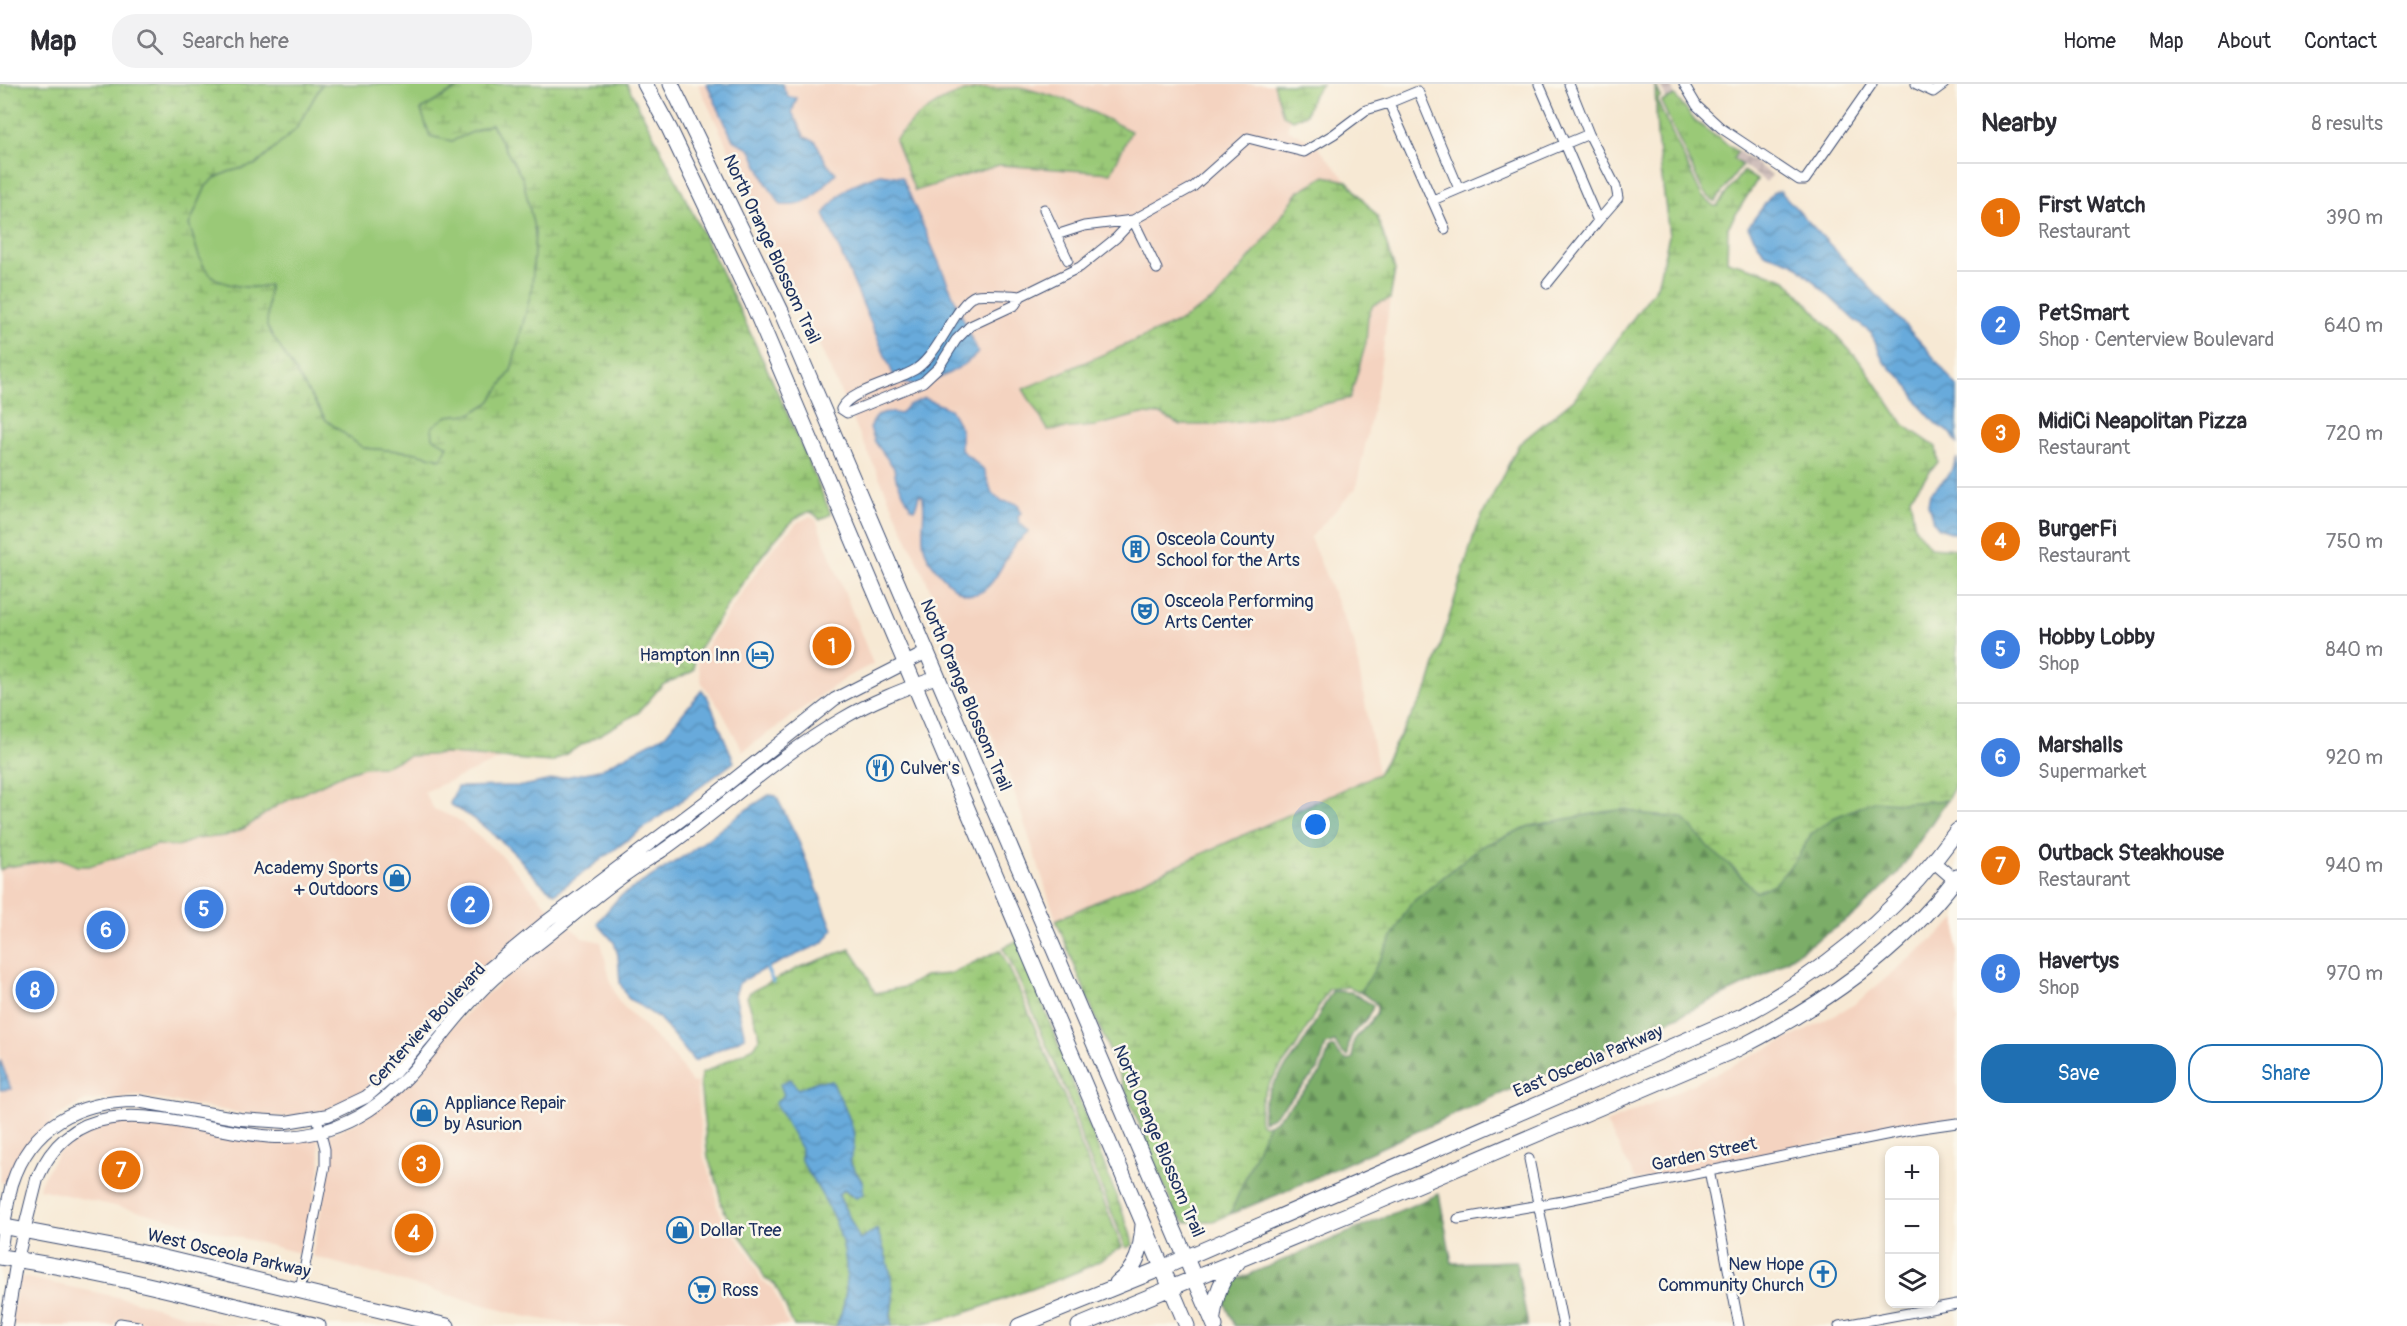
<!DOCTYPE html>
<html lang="en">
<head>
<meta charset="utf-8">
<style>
	:root { --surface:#fff; --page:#f2f2f3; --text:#2b2b33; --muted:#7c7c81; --line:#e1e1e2; --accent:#1f6fb2 }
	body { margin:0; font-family:Pangolin,sans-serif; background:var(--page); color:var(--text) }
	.controls { position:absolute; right:18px; bottom:18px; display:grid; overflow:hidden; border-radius:12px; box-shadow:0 3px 9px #0003 }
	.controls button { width:54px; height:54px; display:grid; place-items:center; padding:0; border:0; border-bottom:2px solid var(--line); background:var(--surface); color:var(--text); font:30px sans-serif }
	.you { position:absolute; left:1316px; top:741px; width:21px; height:21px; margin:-15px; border:4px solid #fff; border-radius:50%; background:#1a73e8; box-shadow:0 0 0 9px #1a73e833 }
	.badge { display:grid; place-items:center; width:39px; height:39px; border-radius:50%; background:var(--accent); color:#fff; font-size:20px; font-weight:700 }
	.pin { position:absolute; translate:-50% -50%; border:3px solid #fff; box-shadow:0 2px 6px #0006 }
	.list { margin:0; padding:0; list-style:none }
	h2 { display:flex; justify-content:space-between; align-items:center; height:78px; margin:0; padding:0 24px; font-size:26px }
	h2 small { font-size:20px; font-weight:400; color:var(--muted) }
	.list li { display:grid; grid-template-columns:39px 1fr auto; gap:18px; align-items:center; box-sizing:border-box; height:108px; padding:0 24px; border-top:2px solid var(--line) }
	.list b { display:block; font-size:22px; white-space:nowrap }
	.list p { margin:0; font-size:20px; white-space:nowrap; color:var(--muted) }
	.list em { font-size:20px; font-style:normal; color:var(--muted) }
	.actions { display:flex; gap:12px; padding:18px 24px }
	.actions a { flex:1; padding:14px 0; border:2px solid var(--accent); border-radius:24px; text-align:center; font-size:21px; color:var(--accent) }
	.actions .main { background:var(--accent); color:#fff }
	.icon { flex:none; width:33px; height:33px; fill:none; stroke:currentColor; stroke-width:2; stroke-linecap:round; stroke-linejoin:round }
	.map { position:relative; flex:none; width:1957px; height:1242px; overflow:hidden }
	header { display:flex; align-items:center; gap:36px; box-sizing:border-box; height:84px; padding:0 30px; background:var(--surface); border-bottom:2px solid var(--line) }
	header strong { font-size:28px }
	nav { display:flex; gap:33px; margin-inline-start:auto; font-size:21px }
	.search { width:420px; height:54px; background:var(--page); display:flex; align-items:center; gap:15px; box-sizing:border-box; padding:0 21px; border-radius:24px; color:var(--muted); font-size:22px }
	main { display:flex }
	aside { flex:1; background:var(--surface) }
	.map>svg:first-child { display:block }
</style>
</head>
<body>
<header>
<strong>Map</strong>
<div class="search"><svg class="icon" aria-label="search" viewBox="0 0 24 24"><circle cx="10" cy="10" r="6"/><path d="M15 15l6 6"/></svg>Search here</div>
<nav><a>Home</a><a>Map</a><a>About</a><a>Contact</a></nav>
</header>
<main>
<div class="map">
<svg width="1957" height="1242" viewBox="0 0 1957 1242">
	<defs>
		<pattern id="industrial-grid" width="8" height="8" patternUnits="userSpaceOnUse" patternTransform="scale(1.5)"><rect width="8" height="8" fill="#d0c0bc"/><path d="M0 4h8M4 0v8" fill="none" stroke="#b2a5a4"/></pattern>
		<pattern id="forest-firs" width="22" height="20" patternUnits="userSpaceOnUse" patternTransform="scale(1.5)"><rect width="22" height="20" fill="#7bad68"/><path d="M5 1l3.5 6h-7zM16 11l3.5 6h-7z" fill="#648d59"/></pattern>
		<pattern id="wetland-marsh" width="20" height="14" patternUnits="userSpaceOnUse" patternTransform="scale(1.5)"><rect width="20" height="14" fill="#9ac977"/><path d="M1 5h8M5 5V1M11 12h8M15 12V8" fill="none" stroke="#7da465"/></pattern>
		<pattern id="park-tufts" width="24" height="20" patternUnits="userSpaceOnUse" patternTransform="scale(1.5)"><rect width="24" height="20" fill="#9ac977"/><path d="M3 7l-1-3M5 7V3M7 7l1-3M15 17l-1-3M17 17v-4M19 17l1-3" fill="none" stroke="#7da465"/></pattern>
		<pattern id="water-waves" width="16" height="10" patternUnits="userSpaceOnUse" patternTransform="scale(1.5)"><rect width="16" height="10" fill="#67aadb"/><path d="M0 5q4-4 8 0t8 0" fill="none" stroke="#548bb5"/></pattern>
	</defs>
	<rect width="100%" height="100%" fill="#fbf7ec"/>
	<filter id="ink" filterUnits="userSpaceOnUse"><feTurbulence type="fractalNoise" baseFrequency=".0167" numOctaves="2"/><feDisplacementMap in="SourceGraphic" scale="12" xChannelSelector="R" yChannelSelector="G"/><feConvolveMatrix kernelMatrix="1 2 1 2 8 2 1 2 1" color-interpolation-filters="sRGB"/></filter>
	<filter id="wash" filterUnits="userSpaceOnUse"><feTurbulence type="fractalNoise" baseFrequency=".008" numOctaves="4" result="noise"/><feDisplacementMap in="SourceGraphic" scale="24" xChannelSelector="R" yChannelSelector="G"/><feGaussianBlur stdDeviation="1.35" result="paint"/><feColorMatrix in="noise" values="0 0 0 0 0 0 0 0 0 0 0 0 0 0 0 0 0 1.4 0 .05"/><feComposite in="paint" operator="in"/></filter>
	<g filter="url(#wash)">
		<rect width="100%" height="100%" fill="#f7e9d4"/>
		<path fill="#f4d3c0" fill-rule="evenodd" d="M698,0H707L733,55L747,63L752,68L766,99L781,121L835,89L826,78L816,58L805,53L792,28L796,21L788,13L782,0H1274L1283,31L1290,34L1287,45L1315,60L1347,97L1325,92L1237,186L1215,215L1178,238L1023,305L1095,342L1142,330L1162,331L1180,341L1195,340L1350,314L1366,259L1368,233L1373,221L1390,215L1378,300L1356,404L1310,454L1354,558L1378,690L1056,836L1008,689L932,509L775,164ZM1024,4L1070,17L1131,47L1111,89L999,81L906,41L938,20ZM891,90L902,93L978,269L896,297L824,130ZM908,321L961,345V366L966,372L976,378L996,413L1002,417L1012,418L1019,438L1023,442L1026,451L1016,459L988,505L941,491L935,485L924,462L922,411H919L915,425L909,421L906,412L896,395L894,384L875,358L891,327L900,330Z
			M810,432L816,436L873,580L847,593L743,667L721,626L702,599L697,576L772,465L798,438Z
			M449,670L501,675L424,708L434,725L457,735L502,772L552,827L467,895L389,986L364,1008L326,1026L285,1033L240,1029L138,1012L85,1017L56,1033L8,1099L0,1098V1006L11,1005L0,975V786L6,783L61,775L77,782L119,774L157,761L178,762L196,755L226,752L245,744L278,721L346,689L363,683L385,682L409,672Z
			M1957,835V1034L1914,1040L1636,1096L1606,1039L1655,1018L1802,948L1855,920Z
			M569,842L583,854L601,858L610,895L618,917L675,973L692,999L696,998L704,1074L715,1104L717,1122L727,1141L751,1173L762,1198L772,1203L789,1242H583L523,1232L312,1172L330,1083V1066L327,1051L357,1039L482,914Z
			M122,1037L318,1053L321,1081L303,1170L142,1128L39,1105L41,1097L59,1068L79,1052L97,1042Z
			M18,1192L127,1215L223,1242H167L120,1234L115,1238V1242H11Z"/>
		<path fill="url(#industrial-grid)" d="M1660,0H1670L1675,12L1666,15Z
			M1738,67L1772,91L1766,98L1733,74Z"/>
		<path fill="#9ac977" stroke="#5a7c6a" stroke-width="1.5" d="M322,0H464L421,26L430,52L452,57L491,40L523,95L535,148L532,205L511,287L490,318L471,330L447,332L448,366L442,375L411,368L363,364L326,336L266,243L269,202C252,205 222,203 209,190C198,179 195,156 189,141L206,102L215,94L228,88L257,80L296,45Z"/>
		<path fill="url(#forest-firs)" stroke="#4b6e63" stroke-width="1.5" d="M1947,716L1898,789L1856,830L1761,893L1666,938L1468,1024L1279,1110L1230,1130L1268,1040L1276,1036L1321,989L1329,965L1334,963L1338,970L1348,977L1353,974C1353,970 1352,963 1353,959C1356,947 1385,932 1375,919C1372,914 1363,911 1359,908L1369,895L1410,820L1480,763L1529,742L1603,728L1626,725L1647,731L1684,734C1706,760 1732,782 1756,808L1797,774L1811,750L1833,734L1873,717L1900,719Z
			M1332,907L1351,908L1373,921C1369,940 1353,942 1349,958C1348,963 1349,968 1348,973L1340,967L1335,958L1326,961L1318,986L1273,1033L1263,1037C1260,1007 1285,987 1300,964C1312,946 1321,926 1332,907Z
			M1439,1110L1452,1179L1516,1177L1528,1242H1235L1221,1210L1224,1201Z"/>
		<path fill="url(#wetland-marsh)" stroke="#5a7c6a" stroke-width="1.5" d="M0,0H322L296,45L257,80L228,88L215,94L206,102L189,141C195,156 198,179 210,190C222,203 252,206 269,201L267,243L326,336L363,364L411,368L441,375L448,362L433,354L432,343L447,332L471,330L490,318L511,287L532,205L535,148L523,95L491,40L452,57L430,52L421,26L464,0H627C701,141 769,284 831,430L820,436C817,432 814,428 809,428C782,430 711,547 694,573V585L691,588L662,601L638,629L552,678L449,670L409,672L385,682L364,683L346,689L278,721L245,744L225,752L196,755L178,762L157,761L89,782H77L61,775L6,783L0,786Z
			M1274,0H1322L1312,13L1306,30L1293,36L1283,31Z
			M1655,0L1661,13L1658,15V19L1702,112L1714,122H1717L1743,87L1757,96L1728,143L1727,177L1762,187L1786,196L1864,282L1904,341L1936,363L1938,378L1910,413L1915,444L1930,463L1957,465V698L1947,716L1900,719L1873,717L1833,734L1811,750L1797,774L1776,799L1756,808L1735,785L1710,765L1683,734L1647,731L1626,725L1603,728L1529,742L1480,763L1410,820L1369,895L1359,908L1350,903L1329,905C1318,923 1308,943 1297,961C1281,987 1256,1005 1260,1038L1263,1041L1268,1040L1230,1130L1213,1137L1185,1138L1175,1128L1056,836L1378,690L1428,604L1476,444L1519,360L1574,315L1657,202L1669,152L1657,53Z
			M1024,4L1070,17L1131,47L1111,89L999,81L915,107L895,56C912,33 940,14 968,7C986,3 1006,4 1024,4Z
			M1325,92L1347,97L1377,132L1395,186L1390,215L1373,221L1368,233L1366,259L1350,314L1252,337L1211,341H1180L1162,331L1142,330L1095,342L1048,346L1023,305L1178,238L1215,215L1264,157L1299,107Z
			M1018,856L1130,1148L1133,1161L1126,1164L1081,1053C1072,1016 1055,983 1041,948C1029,919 1018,891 1003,864Z
			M850,865L864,886L875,909L905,903L925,892L950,890L1000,866C1015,894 1026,922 1038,951C1052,985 1069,1018 1078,1054L1122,1163C1090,1186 1054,1197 1017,1210C977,1225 936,1242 892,1242C888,1231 894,1221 893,1210C892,1188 884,1166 877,1146L860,1156L838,1110L844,1106L850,1112L863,1099L849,1077L855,1051L832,997H818L784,1011L801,1065V1076C813,1097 829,1119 838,1142C849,1173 851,1212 836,1242H794L775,1200L765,1195L754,1171L730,1138L721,1120L719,1104L708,1074L700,999L701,990L754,963L759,956L758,945L747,913L750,908L800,883Z"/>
		<path fill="url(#park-tufts)" stroke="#5a7c6a" stroke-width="1.5" d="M1675,12L1695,37L1737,68L1733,75L1742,81L1715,118L1704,109L1661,18Z"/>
		<path fill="url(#water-waves)" stroke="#416c9c" stroke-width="1.5" d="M707,0H782L788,13L797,14L792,28L805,53L816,58L826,78L836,89C816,109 811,124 781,121L766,99L752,68L747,63L733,56Z
			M880,90L902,93L978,269C966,281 932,301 915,301C909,301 902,298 896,297L824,130C843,104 850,100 880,90Z
			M1780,107L1926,264L1957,303V359L1951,349L1937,341L1923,325L1904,296L1884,278L1871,249L1853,235L1794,179L1764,169L1748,143L1773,109Z
			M924,314L950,325L961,345V366L984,386L992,409L996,413L1002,417L1018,420L1021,429L1018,432L1019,438L1028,447C1025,454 1017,456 1013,463C996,491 982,533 946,496C936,486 927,476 924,462C920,446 927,426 922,411H919L915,425L911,424L896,395L894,384L875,358L870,344C876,328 885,326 900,330L908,321Z
			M1957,374V450L1939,444L1933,437L1928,420L1930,409L1949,391Z
			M702,606L708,614L734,678L555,809C538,800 527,782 514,769C494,749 475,734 450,720L457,703L523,702L599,686L665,651Z
			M769,711L776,712L797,753L833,846L823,859L760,887L739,899L735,911L745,953L694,977L659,934L628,914L620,899L618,871L614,858L597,839L619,813L689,769L747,725Z
			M0,975L11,1005L0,1006Z
			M790,995L798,1005L818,997H832C843,1022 864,1052 849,1077L863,1099V1110L856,1114L844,1106L838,1110L860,1156L877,1145C884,1166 892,1187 893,1210C894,1221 888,1231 892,1242H836C851,1212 849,1173 837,1142C829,1119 813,1097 801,1076V1065L775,1019L784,1011L780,1000Z"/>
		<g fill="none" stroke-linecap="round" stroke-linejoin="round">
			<path stroke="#67aadb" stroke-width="3" d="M766,883L773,898"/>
		</g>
	</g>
	<g filter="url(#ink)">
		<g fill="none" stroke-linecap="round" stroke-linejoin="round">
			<defs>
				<path id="minor" d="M1539,0L1565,60L1589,50L1616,103L1618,114L1598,137
					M1569,0L1589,50
					M1684,0L1697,22L1721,44L1799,96H1805L1872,0
					M1916,0L1933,8L1944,0
					M1389,19L1418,7L1459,105L1433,116
					M1459,105L1565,60L1598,137L1547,200
					M1044,125L1068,176
					M1056,151L1084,142L1133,136L1157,185
					M1021,212C1015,211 980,210 976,211C956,218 941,268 916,285C898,297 850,306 841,325L847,329L923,298L939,283L956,256L970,242L1015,221L1021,212L1080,183L1116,154L1133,136L1193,103L1248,54L1304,68L1334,50L1366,26L1389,19L1445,145
					M1529,1075L1563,1242
					M1709,1086L1739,1242
					M1458,1135L1563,1117L1915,1045L1957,1039
					M300,1206L325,1082V1065L317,1034
					M119,1242L120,1239L138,1242
					M1839,1242L1957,1220"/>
				<path id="tertiary" d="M1934,778L1957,798
					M0,1169C4,1147 6,1122 12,1100C31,1041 78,1017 137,1017L240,1035L286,1038L328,1031L366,1013L393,990L468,902L547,837L709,715L835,615L927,568
					M6,1242L17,1175L37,1095C82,989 193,1050 276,1053C308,1054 342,1044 369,1026C418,994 446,939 489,899C506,883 525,870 544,855C570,835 594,813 621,794C634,784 648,776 662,767C723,724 778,672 842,635C872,617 904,605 937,593"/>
				<path id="primary" d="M645,0L669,44L752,218L1187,1242
					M671,0L781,227L1215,1242
					M0,1142L139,1168L447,1242
					M0,1173C107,1188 212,1217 318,1242
					M1117,1199C1138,1183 1141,1166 1143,1141
					M1213,1233C1216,1209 1221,1194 1238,1178
					M1019,1242L1162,1184L1742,932C1828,886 1900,826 1957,747
					M1079,1242L1354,1128L1737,965C1821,922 1899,869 1957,793"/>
			</defs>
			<use href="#minor" stroke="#3c4b70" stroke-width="11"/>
			<use href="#tertiary" stroke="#3c4b70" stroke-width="14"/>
			<use href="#primary" stroke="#3c4b70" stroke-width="17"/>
			<use href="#minor" stroke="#fff" stroke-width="9"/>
			<use href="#tertiary" stroke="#fff" stroke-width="12"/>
			<use href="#primary" stroke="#fff" stroke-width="15"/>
		</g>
	</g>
	<defs>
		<symbol id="building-ring" viewBox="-11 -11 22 22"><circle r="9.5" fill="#fbf7ec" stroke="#1f6fb2" stroke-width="1.5"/><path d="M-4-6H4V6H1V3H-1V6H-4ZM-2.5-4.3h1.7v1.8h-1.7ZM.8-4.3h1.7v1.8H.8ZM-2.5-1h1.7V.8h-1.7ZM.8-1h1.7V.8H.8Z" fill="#1f6fb2"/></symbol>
		<symbol id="theatre-ring" viewBox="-11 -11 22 22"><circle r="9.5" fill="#fbf7ec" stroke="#1f6fb2" stroke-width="1.5"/><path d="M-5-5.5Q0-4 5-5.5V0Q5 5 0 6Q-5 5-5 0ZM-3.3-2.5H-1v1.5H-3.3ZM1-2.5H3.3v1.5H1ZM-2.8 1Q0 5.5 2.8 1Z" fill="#1f6fb2"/></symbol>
		<symbol id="hotel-ring" viewBox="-11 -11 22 22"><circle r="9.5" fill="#fbf7ec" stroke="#1f6fb2" stroke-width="1.5"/><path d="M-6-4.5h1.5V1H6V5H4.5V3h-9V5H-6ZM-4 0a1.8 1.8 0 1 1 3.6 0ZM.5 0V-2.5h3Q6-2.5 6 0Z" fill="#1f6fb2"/></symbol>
		<symbol id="restaurant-ring" viewBox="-11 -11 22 22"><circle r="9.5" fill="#fbf7ec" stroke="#1f6fb2" stroke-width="1.5"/><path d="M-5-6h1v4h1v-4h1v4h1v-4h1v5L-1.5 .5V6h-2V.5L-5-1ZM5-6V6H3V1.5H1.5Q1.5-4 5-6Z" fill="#1f6fb2"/></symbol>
		<symbol id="shop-ring" viewBox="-11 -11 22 22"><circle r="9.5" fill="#fbf7ec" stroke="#1f6fb2" stroke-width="1.5"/><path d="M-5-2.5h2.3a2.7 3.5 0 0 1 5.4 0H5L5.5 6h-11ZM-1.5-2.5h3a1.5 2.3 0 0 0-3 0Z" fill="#1f6fb2"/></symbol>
		<symbol id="church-ring" viewBox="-11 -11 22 22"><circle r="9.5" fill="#fbf7ec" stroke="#1f6fb2" stroke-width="1.5"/><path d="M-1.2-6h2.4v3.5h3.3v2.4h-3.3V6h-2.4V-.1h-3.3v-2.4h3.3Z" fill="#1f6fb2"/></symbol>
		<symbol id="supermarket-ring" viewBox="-11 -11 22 22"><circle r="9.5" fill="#fbf7ec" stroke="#1f6fb2" stroke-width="1.5"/><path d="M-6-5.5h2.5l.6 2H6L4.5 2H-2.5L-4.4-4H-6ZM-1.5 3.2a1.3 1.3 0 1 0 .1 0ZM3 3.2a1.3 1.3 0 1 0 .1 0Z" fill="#1f6fb2"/></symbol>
	</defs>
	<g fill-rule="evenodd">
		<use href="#building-ring" x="1121" y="450" width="30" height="30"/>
		<use href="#theatre-ring" x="1130" y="512" width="30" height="30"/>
		<use href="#hotel-ring" x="745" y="556" width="30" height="30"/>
		<use href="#restaurant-ring" x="865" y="669" width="30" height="30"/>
		<use href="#shop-ring" x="382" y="779" width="30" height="30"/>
		<use href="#shop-ring" x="409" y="1014" width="30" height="30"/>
		<use href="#shop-ring" x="665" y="1131" width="30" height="30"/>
		<use href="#church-ring" x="1808" y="1175" width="30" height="30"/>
		<use href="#supermarket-ring" x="687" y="1191" width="30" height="30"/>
	</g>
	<g text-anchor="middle" stroke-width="5" stroke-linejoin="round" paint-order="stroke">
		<g font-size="18" fill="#1b2f5e" stroke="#fbf7ec">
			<text transform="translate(772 165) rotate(65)" y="6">North Orange Blossom Trail</text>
			<text transform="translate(966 611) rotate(67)" y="6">North Orange Blossom Trail</text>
			<text transform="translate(427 941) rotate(-47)" y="6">Centerview Boulevard</text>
			<text transform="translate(1588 977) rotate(-23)" y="6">East Osceola Parkway</text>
			<text transform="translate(1159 1057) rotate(67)" y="6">North Orange Blossom Trail</text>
			<text transform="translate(1704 1070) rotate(-12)" y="6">Garden Street</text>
			<text transform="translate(229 1169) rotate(13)" y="6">West Osceola Parkway</text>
		</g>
		<g font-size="18" fill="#1b2f5e" stroke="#fbf7ec" text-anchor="start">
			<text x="1156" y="461">Osceola County<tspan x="1156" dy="21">School for the Arts</tspan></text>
			<text x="1164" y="523">Osceola Performing<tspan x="1164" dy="21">Arts Center</tspan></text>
			<text x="740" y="577" text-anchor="end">Hampton Inn</text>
			<text x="900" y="690">Culver's</text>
			<text x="378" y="790" text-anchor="end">Academy Sports<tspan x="378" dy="21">+ Outdoors</tspan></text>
			<text x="444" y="1025">Appliance Repair<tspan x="444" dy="21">by Asurion</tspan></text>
			<text x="700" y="1152">Dollar Tree</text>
			<text x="1804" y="1186" text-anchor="end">New Hope<tspan x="1804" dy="21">Community Church</tspan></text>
			<text x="722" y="1212">Ross</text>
		</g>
	</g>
</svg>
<div class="controls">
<button>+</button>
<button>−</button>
<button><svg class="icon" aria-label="layers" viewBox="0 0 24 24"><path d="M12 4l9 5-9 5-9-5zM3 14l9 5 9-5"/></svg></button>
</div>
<div class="you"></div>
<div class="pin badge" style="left:832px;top:562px;background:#e8710a">1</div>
<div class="pin badge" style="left:470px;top:821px;background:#3f7fe0">2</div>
<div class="pin badge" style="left:421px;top:1080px;background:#e8710a">3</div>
<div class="pin badge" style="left:414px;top:1149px;background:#e8710a">4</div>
<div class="pin badge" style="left:204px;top:825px;background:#3f7fe0">5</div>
<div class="pin badge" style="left:106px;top:846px;background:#3f7fe0">6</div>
<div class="pin badge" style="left:121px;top:1086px;background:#e8710a">7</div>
<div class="pin badge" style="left:35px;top:906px;background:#3f7fe0">8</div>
</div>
<aside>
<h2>Nearby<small>8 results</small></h2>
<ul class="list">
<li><span class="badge" style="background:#e8710a">1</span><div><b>First Watch</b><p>Restaurant</p></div><em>390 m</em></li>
<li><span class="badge" style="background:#3f7fe0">2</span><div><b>PetSmart</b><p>Shop · Centerview Boulevard</p></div><em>640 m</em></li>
<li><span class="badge" style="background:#e8710a">3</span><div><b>MidiCi Neapolitan Pizza</b><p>Restaurant</p></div><em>720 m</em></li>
<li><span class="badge" style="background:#e8710a">4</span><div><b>BurgerFi</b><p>Restaurant</p></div><em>750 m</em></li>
<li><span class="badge" style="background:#3f7fe0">5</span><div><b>Hobby Lobby</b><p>Shop</p></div><em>840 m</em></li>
<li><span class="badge" style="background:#3f7fe0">6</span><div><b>Marshalls</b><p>Supermarket</p></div><em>920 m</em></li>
<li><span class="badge" style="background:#e8710a">7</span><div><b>Outback Steakhouse</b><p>Restaurant</p></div><em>940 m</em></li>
<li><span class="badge" style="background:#3f7fe0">8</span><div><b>Havertys</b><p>Shop</p></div><em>970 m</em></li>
</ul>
<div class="actions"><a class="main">Save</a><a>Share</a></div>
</aside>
</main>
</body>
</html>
